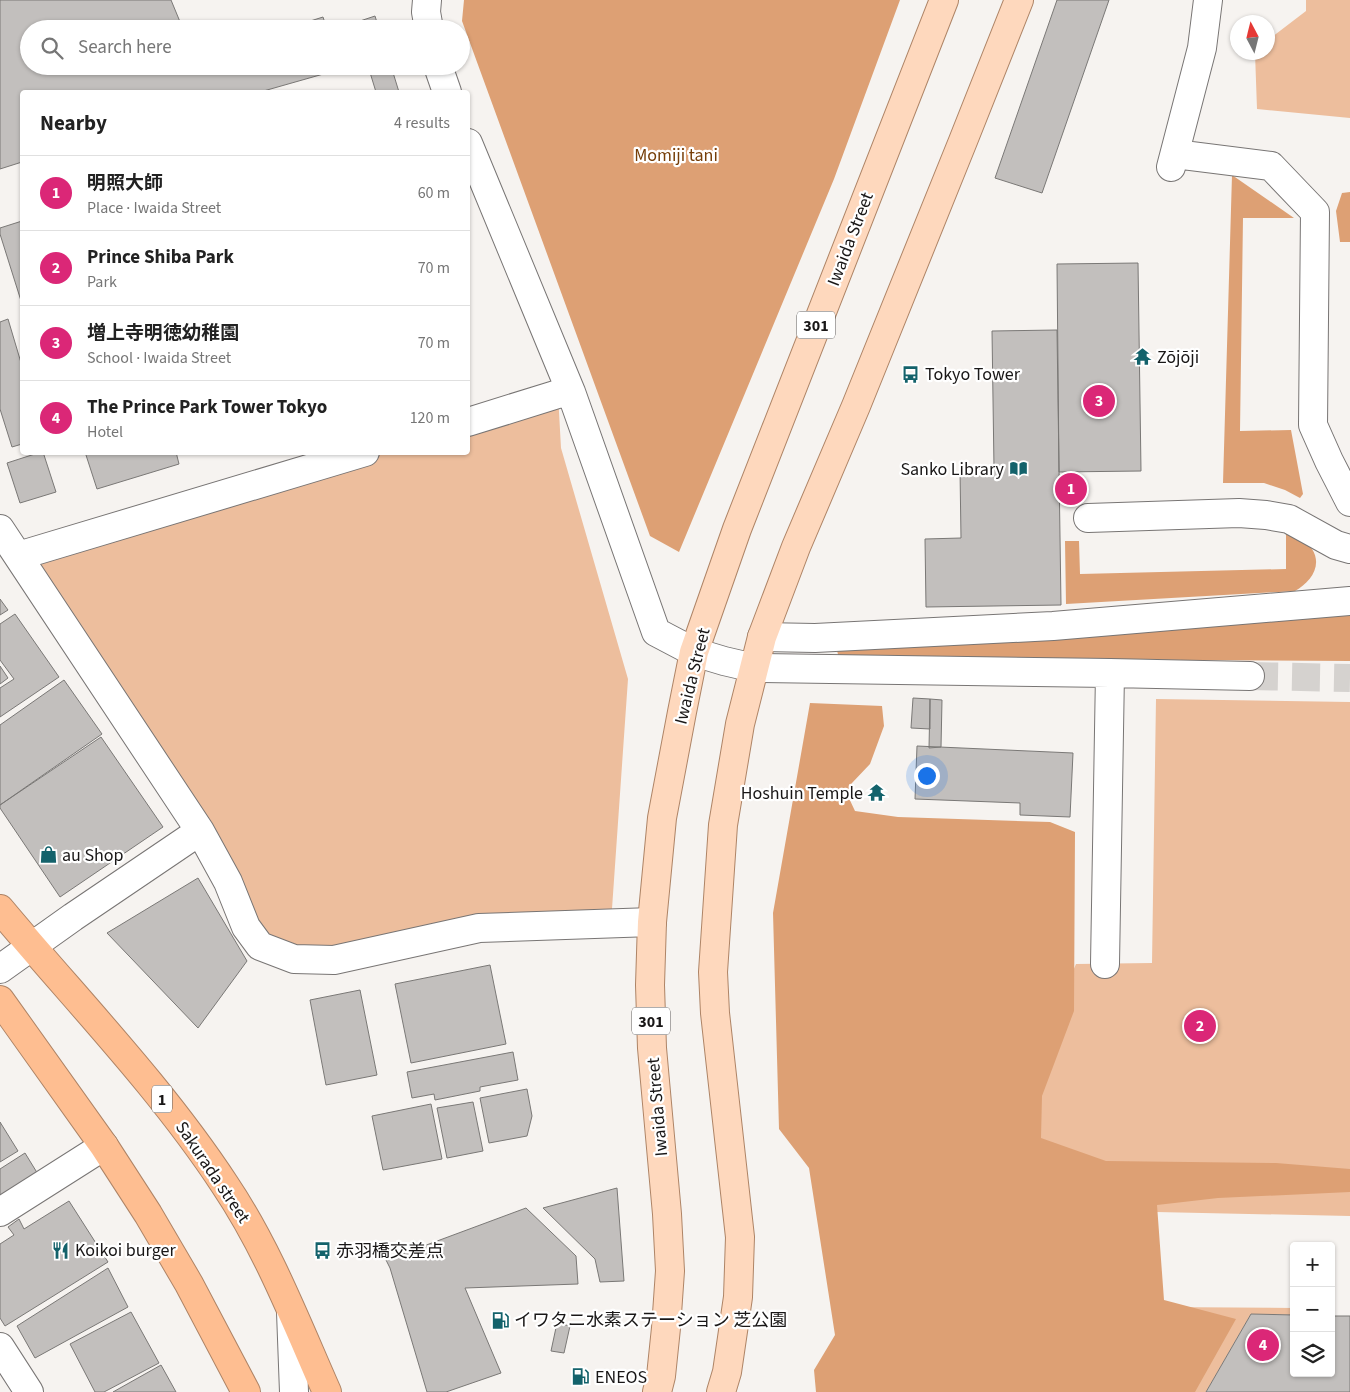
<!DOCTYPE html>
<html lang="en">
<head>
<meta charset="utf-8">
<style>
	:root { --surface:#fff; --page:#f2f2f2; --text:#222; --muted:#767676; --line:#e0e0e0; --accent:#db2777 }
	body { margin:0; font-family:"Source Sans 3","Noto Sans JP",sans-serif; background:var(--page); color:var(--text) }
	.controls { position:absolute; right:15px; bottom:15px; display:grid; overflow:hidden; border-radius:5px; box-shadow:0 1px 4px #0004 }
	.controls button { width:45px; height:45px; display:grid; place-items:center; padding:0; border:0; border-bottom:1px solid var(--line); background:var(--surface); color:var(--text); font:25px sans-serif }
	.compass { position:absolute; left:1230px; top:15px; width:45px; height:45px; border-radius:50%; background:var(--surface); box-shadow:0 1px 4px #0004; rotate:353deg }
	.you { position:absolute; left:926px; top:775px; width:18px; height:18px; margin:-12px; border:4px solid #fff; border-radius:50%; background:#1a73e8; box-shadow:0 0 0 8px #1a73e833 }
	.badge { display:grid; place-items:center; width:32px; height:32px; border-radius:50%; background:var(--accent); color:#fff; font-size:16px; font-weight:700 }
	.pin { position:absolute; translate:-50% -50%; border:2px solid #fff; box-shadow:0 1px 5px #0006 }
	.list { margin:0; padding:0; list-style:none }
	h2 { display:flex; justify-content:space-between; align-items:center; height:65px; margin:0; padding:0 20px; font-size:21px }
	h2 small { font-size:16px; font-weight:400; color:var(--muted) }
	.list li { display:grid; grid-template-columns:32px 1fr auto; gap:15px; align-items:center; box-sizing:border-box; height:75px; padding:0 20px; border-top:1px solid var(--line) }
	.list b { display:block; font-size:19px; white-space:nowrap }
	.list p { margin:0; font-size:16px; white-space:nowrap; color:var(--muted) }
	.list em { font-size:16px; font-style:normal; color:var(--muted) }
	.icon { flex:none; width:28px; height:28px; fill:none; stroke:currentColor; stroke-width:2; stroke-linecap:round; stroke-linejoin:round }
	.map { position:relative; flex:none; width:1350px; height:1392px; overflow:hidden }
	.search { position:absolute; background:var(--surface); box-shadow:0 1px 4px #0004; left:20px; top:20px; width:450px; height:55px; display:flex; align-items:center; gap:12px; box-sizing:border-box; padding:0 18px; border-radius:28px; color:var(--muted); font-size:19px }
	.panel { position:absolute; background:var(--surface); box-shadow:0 1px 4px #0004; left:20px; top:90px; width:450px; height:365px; border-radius:5px }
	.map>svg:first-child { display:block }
</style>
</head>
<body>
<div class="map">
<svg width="1350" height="1392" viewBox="0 0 1350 1392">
	<rect width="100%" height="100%" fill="#f6f3f0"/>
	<path fill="#edbe9d" d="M1306,0H1350V118L1257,109L1255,53L1268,52V40L1306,11Z
		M558,394L561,448L628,679L611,923L334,960L260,946L18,556L365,453L468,452V422Z
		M1156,699L1350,702V1216L1156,1212L1157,1307L1294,1308V1315L1251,1314L1206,1392H1018L1023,1089L1076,964L1152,963Z"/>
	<path fill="#dda074" d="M464,0H900L834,179L679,552L650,536L462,21Z
		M1232,175L1294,218H1243L1240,431L1291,430L1303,494L1300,498L1285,490L1264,483H1223Z
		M1350,192V242H1340L1336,211L1342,193Z
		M1286,530C1294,535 1306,540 1312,549C1323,566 1310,583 1295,591L1066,604L1065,541H1079L1080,574L1286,569Z
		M1350,612V661L839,658L836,647Z
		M810,703L882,706L884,726L870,764L852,783L847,794L855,811L898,817L1050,822L1075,832L1074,1011L1042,1096L1041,1138L1106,1161L1276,1163L1350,1169V1192L1218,1198L1157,1205L1164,1300L1236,1319L1195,1392H816L814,1370L835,1335L809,1168L779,1129L773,913Z"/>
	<path fill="#c2bfbd" stroke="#7a7876" d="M0,0H171L183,29H29V66H340L341,69L260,92H22V162L0,169Z
		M1057,0H1109L1042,193L995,178Z
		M375,16L379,29H356L354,23Z
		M323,17L327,29H285Z
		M368,66H391L399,92H376Z
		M22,221V304L0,234V228Z
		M1138,263L1141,471L1059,472L1057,264Z
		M8,319L22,366V444L12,447L0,409V322Z
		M1057,330L1061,605L926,607L925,539L961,538L960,469L994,468L992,331Z
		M41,452H43L56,492L20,503L7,463Z
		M85,452H176L179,464L97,489Z
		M0,599L8,610L0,615Z
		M15,614L59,677L0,717V688L14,679L0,660V624Z
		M0,666L8,678L0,684Z
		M64,680L102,734L0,805V725Z
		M913,698L930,699V729L911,728Z
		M930,699L942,700L941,747L929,748Z
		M101,737L163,827L60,897L0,808V805Z
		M917,746L1073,753L1070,817L1020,815V803L915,799Z
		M198,878L247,961L198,1028L107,933Z
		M490,965L506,1044L411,1063L395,984Z
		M360,990L377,1075L326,1085L310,1000Z
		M513,1052L518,1080L480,1087V1091L435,1100L434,1094L412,1098L407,1072Z
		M527,1089L532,1116L527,1136L489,1143L480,1098Z
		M473,1102L483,1151L447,1158L437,1108Z
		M431,1104L442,1159L383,1170L372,1116Z
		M0,1122L18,1151L0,1162Z
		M25,1153L44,1184L0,1211V1169Z
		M617,1188L624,1281L600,1282L595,1259L543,1208Z
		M69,1201L108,1262L5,1326L0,1318V1244L14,1235L8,1227L19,1219L24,1229Z
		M526,1208L576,1256L578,1284L465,1288L501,1373L446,1392H427L390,1268L386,1260Z
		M108,1268L128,1307L35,1358L17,1326Z
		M131,1312L159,1363L104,1392H95L70,1344Z
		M1251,1314L1294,1315V1373H1331V1316H1350V1392H1206Z
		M557,1323L570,1326L564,1353L551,1351Z
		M161,1365L176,1392H113Z"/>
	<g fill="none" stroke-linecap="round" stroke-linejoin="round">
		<path stroke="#d5d2cf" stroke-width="28" stroke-dasharray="28 14" stroke-linecap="butt" d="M1250,676L1350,678"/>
		<defs>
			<path id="minor" d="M427,0L426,12L429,29
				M438,66L447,92
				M468,143L571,392L656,632L694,652L724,661L754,668L1110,673L1105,964
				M1175,154L1271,166L1315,212L1313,425L1329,461L1350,502
				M1171,167L1202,48L1208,0
				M468,422L558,394L571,392
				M1088,518L1239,513L1266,515L1289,519L1336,545L1350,549
				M0,529L200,831L228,882L246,927L260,946L294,959L334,960L479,928L652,922
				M18,556L365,452
				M762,637L815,638L1053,626L1350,601
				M1110,673L1250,676
				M0,969L73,917L200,831
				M0,1212L104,1146
				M291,1312L294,1392
				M0,1347L29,1392"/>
			<path id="major" d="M657,1392L661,1376L666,1328L670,1271L667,1214L652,1048L650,985L652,922L662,818L682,712L694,652L737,529L944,0
				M721,1392L727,1372L738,1297L740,1237L715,1013L713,972L723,825L740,724L762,637L796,547L856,406L963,141L1019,0"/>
			<path id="highway" d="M0,909C76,1000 160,1086 225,1185C268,1249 296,1322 327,1392
				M0,1000L104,1146L148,1214L189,1284L246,1392"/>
		</defs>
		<use href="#minor" stroke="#787574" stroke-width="30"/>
		<use href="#major" stroke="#ae8466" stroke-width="30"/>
		<use href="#highway" stroke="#ae8466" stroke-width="30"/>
		<use href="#minor" stroke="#fff" stroke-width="28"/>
		<use href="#major" stroke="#fed8bd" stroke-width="28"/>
		<use href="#highway" stroke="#febe91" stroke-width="28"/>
	</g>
	<defs>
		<symbol id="temple-bare" viewBox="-9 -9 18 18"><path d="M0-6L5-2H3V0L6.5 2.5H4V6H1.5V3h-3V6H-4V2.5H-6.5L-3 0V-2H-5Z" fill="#13626b" stroke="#fff" stroke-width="2.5" paint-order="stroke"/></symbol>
		<symbol id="bus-bare" viewBox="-9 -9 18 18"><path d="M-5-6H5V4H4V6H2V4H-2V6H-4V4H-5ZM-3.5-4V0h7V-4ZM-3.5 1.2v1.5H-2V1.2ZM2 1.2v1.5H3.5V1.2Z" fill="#13626b" stroke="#fff" stroke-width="2.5" paint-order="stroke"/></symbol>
		<symbol id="library-bare" viewBox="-9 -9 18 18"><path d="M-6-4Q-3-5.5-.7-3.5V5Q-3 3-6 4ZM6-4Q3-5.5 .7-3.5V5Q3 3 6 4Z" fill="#13626b" stroke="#fff" stroke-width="2.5" paint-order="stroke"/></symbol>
		<symbol id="shop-bare" viewBox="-9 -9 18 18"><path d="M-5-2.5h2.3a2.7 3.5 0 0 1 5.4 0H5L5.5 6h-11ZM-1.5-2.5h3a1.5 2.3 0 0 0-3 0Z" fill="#13626b" stroke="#fff" stroke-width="2.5" paint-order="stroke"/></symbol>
		<symbol id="restaurant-bare" viewBox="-9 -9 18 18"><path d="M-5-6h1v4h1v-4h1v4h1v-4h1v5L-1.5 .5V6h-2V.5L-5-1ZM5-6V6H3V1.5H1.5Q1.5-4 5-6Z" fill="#13626b" stroke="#fff" stroke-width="2.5" paint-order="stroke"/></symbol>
		<symbol id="fuel-bare" viewBox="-9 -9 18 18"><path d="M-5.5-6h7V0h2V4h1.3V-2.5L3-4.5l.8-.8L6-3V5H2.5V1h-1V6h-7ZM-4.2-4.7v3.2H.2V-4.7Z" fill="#13626b" stroke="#fff" stroke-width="2.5" paint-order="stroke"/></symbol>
	</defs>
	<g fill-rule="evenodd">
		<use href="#temple-bare" x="1130" y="344" width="25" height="25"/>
		<use href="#bus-bare" x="898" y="362" width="25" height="25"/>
		<use href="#library-bare" x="1006" y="456" width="25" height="25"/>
		<use href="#temple-bare" x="864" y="780" width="25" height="25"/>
		<use href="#shop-bare" x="36" y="842" width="25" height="25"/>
		<use href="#restaurant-bare" x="48" y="1238" width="25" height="25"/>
		<use href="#bus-bare" x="310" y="1238" width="25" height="25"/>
		<use href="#fuel-bare" x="488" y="1308" width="25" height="25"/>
		<use href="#fuel-bare" x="568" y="1364" width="25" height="25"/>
	</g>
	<g text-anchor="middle" stroke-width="4.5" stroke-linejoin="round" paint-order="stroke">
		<g fill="#fff" stroke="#5e5d5d" stroke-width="1">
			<rect x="797" y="311.5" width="38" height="27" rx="4"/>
			<rect x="632" y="1007.5" width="38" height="27" rx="4"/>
			<rect x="152" y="1085.5" width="20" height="27" rx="4"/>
		</g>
		<g font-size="16" font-weight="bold" fill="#191717">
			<text x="816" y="331">301</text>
			<text x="651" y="1027">301</text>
			<text x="162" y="1105">1</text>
		</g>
		<g font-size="18" fill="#763e08" stroke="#fff">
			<text x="676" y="161">Momiji tani</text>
		</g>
		<g font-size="18" fill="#191717" stroke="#fff">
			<text transform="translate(850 239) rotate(-69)" y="6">Iwaida Street</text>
			<text transform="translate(692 676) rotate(-76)" y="6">Iwaida Street</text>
			<text transform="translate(657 1107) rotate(-95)" y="6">Iwaida Street</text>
			<text transform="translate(213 1172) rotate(56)" y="6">Sakurada street</text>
		</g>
		<g font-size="18" fill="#191717" stroke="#fff" text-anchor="start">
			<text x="1157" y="363">Zōjōji</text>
			<text x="925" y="380">Tokyo Tower</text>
			<text x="1004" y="475" text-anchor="end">Sanko Library</text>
			<text x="863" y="799" text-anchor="end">Hoshuin Temple</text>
			<text x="62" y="861">au Shop</text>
			<text x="75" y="1256">Koikoi burger</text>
			<text x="336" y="1257">赤羽橋交差点</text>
			<text x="514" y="1326">イワタニ水素ステーション 芝公園</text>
			<text x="595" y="1383">ENEOS</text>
		</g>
	</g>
</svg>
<div class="controls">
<button>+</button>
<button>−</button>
<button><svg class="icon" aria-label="layers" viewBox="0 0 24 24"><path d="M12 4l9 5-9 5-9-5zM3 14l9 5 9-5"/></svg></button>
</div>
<svg class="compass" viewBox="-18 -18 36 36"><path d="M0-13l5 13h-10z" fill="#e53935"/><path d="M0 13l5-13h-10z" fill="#767676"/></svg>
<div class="you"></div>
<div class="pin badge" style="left:1071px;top:489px">1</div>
<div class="pin badge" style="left:1200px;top:1026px">2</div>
<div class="pin badge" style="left:1099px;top:401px">3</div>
<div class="pin badge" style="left:1263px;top:1345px">4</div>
<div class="search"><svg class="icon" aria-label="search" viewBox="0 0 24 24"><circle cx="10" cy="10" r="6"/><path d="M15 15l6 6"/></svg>Search here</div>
<section class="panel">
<h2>Nearby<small>4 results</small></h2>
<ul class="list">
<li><span class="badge">1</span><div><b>明照大師</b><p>Place · Iwaida Street</p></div><em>60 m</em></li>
<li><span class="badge">2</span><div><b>Prince Shiba Park</b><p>Park</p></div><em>70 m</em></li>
<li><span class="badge">3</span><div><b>増上寺明徳幼稚園</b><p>School · Iwaida Street</p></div><em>70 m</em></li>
<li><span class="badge">4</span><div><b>The Prince Park Tower Tokyo</b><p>Hotel</p></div><em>120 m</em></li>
</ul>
</section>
</div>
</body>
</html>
